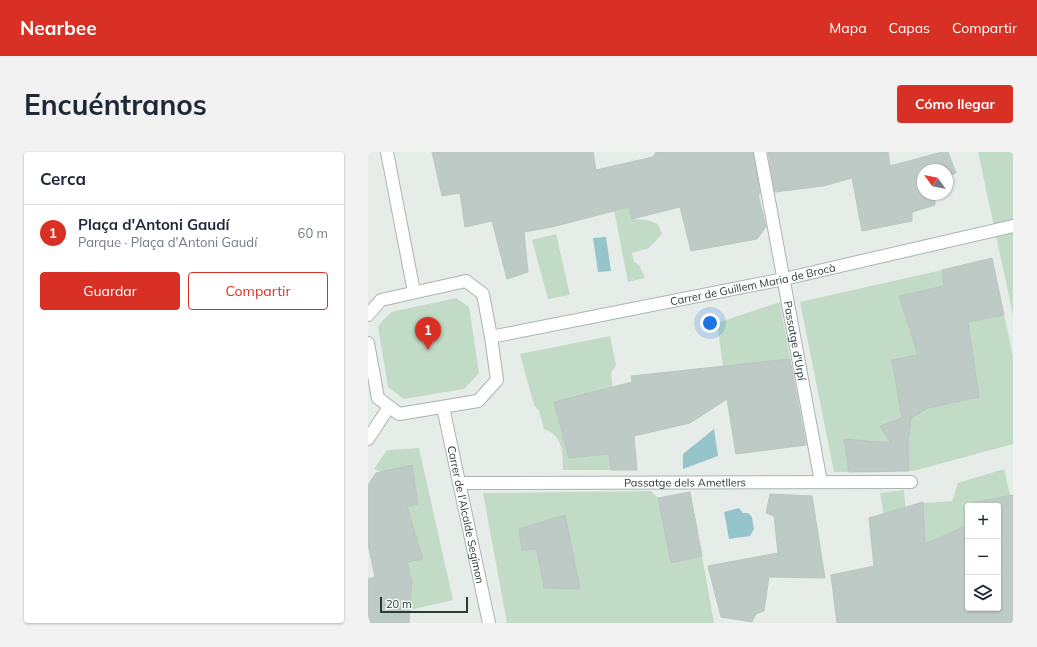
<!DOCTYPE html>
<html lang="es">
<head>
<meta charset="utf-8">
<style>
	:root { --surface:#fff; --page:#f2f2f3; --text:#1f2937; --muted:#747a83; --line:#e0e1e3; --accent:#d93025 }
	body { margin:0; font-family:Mulish,sans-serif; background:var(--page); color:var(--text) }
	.controls { position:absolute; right:12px; bottom:12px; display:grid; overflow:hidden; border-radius:4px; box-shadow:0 1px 3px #0004 }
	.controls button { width:36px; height:36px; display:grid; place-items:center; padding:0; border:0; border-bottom:1px solid var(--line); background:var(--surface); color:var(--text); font:20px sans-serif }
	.compass { position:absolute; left:549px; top:12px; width:36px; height:36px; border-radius:50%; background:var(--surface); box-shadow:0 1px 3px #0004; rotate:303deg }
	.scale { position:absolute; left:12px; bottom:10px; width:88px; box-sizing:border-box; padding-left:4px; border:2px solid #273d36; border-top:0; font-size:11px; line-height:14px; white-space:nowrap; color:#273d36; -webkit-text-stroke:3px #f6faf8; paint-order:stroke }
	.you { position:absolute; left:342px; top:171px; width:14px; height:14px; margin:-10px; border:3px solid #fff; border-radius:50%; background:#1a73e8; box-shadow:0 0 0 6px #1a73e833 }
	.badge { display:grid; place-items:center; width:26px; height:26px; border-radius:50%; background:var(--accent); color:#fff; font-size:13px; font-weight:700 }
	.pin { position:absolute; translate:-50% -33px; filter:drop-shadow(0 1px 2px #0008) }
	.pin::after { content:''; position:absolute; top:21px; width:14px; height:12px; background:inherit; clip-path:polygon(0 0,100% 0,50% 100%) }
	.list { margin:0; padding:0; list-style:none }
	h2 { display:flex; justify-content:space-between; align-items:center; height:52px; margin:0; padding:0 16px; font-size:17px }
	h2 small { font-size:13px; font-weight:400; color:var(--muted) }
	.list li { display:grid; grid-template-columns:26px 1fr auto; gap:12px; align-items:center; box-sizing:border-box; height:56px; padding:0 16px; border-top:1px solid var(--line) }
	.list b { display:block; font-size:15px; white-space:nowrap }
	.list p { margin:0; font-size:13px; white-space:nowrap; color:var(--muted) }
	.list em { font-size:13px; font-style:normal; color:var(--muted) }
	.actions { display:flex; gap:8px; padding:12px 16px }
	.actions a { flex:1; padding:9px 0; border:1px solid var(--accent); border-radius:4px; text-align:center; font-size:14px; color:var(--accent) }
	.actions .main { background:var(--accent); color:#fff }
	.icon { flex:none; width:22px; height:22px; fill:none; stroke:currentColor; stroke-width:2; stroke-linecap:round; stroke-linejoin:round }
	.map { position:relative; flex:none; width:645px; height:471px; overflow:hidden; border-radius:4px }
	header { display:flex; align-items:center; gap:24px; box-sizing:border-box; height:56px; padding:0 20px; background:var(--accent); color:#fff }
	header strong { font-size:19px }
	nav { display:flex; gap:22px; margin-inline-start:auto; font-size:14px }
	.intro { display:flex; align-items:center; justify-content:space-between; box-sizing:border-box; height:96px; padding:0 24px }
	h1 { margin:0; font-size:28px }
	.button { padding:10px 18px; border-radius:4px; background:var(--accent); color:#fff; font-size:14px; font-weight:700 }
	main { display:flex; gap:24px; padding:0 24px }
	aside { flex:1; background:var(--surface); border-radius:4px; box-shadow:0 1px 3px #0004 }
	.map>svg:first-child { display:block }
</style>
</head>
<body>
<header>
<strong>Nearbee</strong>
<nav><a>Mapa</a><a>Capas</a><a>Compartir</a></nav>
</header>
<div class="intro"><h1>Encuéntranos</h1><a class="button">Cómo llegar</a></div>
<main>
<aside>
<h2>Cerca<small></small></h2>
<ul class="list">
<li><span class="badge">1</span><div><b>Plaça d'Antoni Gaudí</b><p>Parque · Plaça d'Antoni Gaudí</p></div><em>60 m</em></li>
</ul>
<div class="actions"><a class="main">Guardar</a><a>Compartir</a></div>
</aside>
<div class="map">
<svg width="645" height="471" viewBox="0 0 645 471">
	<rect width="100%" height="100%" fill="#e6ede9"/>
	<path fill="#c1dbc7" d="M610,0H645V163Z
		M260,54L264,67L280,68L290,72L294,82L281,96L264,101L266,110L271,113L277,126L260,130L246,58Z
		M188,82L202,143L180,147L164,88Z
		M574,118L576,134L531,144L543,182L636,163L645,204V292L545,319L466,320L432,150Z
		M88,146L101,155L111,221L96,237L36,247L20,235L10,175L16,167L23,160Z
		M412,150L422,207L355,214L349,171Z
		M242,184L248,213L243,221L246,248L186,250L202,306L239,302L240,287L243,318H195C195,300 195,284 176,277L171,259L166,253L152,202Z
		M51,296L85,448L42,458L44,430L39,410L21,360L50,352L44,313L13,320L6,317L19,298Z
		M636,317L642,343H645V405L630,354H600V409L529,435L512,341L536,338L538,363L556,361L555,351L584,349L590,331Z
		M283,339L290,346L303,411L334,404L346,471H139L115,341Z"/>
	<path fill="#95c5cb" d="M238,85L243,119L230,120L225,86Z
		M346,277L350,304L315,317V302Z
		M371,356L375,361H380L384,365L386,377L382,384L361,387L356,360Z"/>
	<path fill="#becac5" stroke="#b9c6c0" d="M64,0H225L228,18L285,5L288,0H385L392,42H390L398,75L389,87L323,99L312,55L264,67L261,55L184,75L156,80L160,120L139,127L124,69L97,75L92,41L74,44Z
		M400,0H520L522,14L574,0H580L588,21L579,25V18H555V42H567V53L544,60V69L494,79L484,26L455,34L407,40Z
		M624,106L636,163L600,170L611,245L560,256L543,266L540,292L541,319L481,320L476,287L523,291L512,274L534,266L524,208L550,203L531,144L576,134L574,118Z
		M422,207L438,293L368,302L359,247L322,271L266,284L269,318H243L241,302L201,306L186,250L264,230L263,224Z
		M44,313L50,352L39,355L55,407L39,410L44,430L41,471H3L0,462V427L7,425L0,392V333L8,321Z
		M322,340L334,404L303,411L290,346Z
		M402,342L444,344L457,426L401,425L396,459L388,462L384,470L353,465L340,414L410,401L406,364L398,361Z
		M645,343V471H469L463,423L506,414L501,366L555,350L557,392L600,373V456H630V354H608L607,350Z
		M197,363L212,437L176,436L169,397L154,398L151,377Z"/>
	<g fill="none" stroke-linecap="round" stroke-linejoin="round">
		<defs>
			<g id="street">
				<path d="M19,0L46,140"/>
				<path id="s1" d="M392,0L453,330"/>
				<path d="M0,163L13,148L98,129L115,142L123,185L129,228L110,249L31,262L10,246L0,191"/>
				<path id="s2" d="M123,185L416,127L645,74"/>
				<path id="s3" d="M75,255L121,471"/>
				<path d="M0,287L21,255"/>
				<path id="s4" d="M92,331L543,330"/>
			</g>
		</defs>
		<use href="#street" stroke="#a9b5b0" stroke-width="14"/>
		<use href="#street" stroke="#fff" stroke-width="12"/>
	</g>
	<g text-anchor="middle" stroke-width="4" stroke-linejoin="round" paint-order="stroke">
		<g font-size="11" fill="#273d36" stroke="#f6faf8">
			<text dy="4" stroke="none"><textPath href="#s2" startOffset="267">Carrer de Guillem Maria de Brocà</textPath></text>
			<text dy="4" stroke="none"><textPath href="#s1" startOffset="192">Passatge d'Urpí</textPath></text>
			<text dy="4" stroke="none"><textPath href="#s4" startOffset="225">Passatge dels Ametllers</textPath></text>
			<text dy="4" stroke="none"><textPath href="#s3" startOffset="110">Carrer de l'Alcalde Segimon</textPath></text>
		</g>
	</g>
</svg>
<div class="controls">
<button>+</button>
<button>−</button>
<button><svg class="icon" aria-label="layers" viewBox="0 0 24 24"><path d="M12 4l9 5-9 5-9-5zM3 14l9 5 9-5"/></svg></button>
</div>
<svg class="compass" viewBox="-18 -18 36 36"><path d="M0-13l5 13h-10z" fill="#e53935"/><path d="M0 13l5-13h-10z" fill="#747a83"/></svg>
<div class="scale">20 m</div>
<div class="you"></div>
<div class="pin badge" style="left:60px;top:198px">1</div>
</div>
</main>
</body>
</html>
